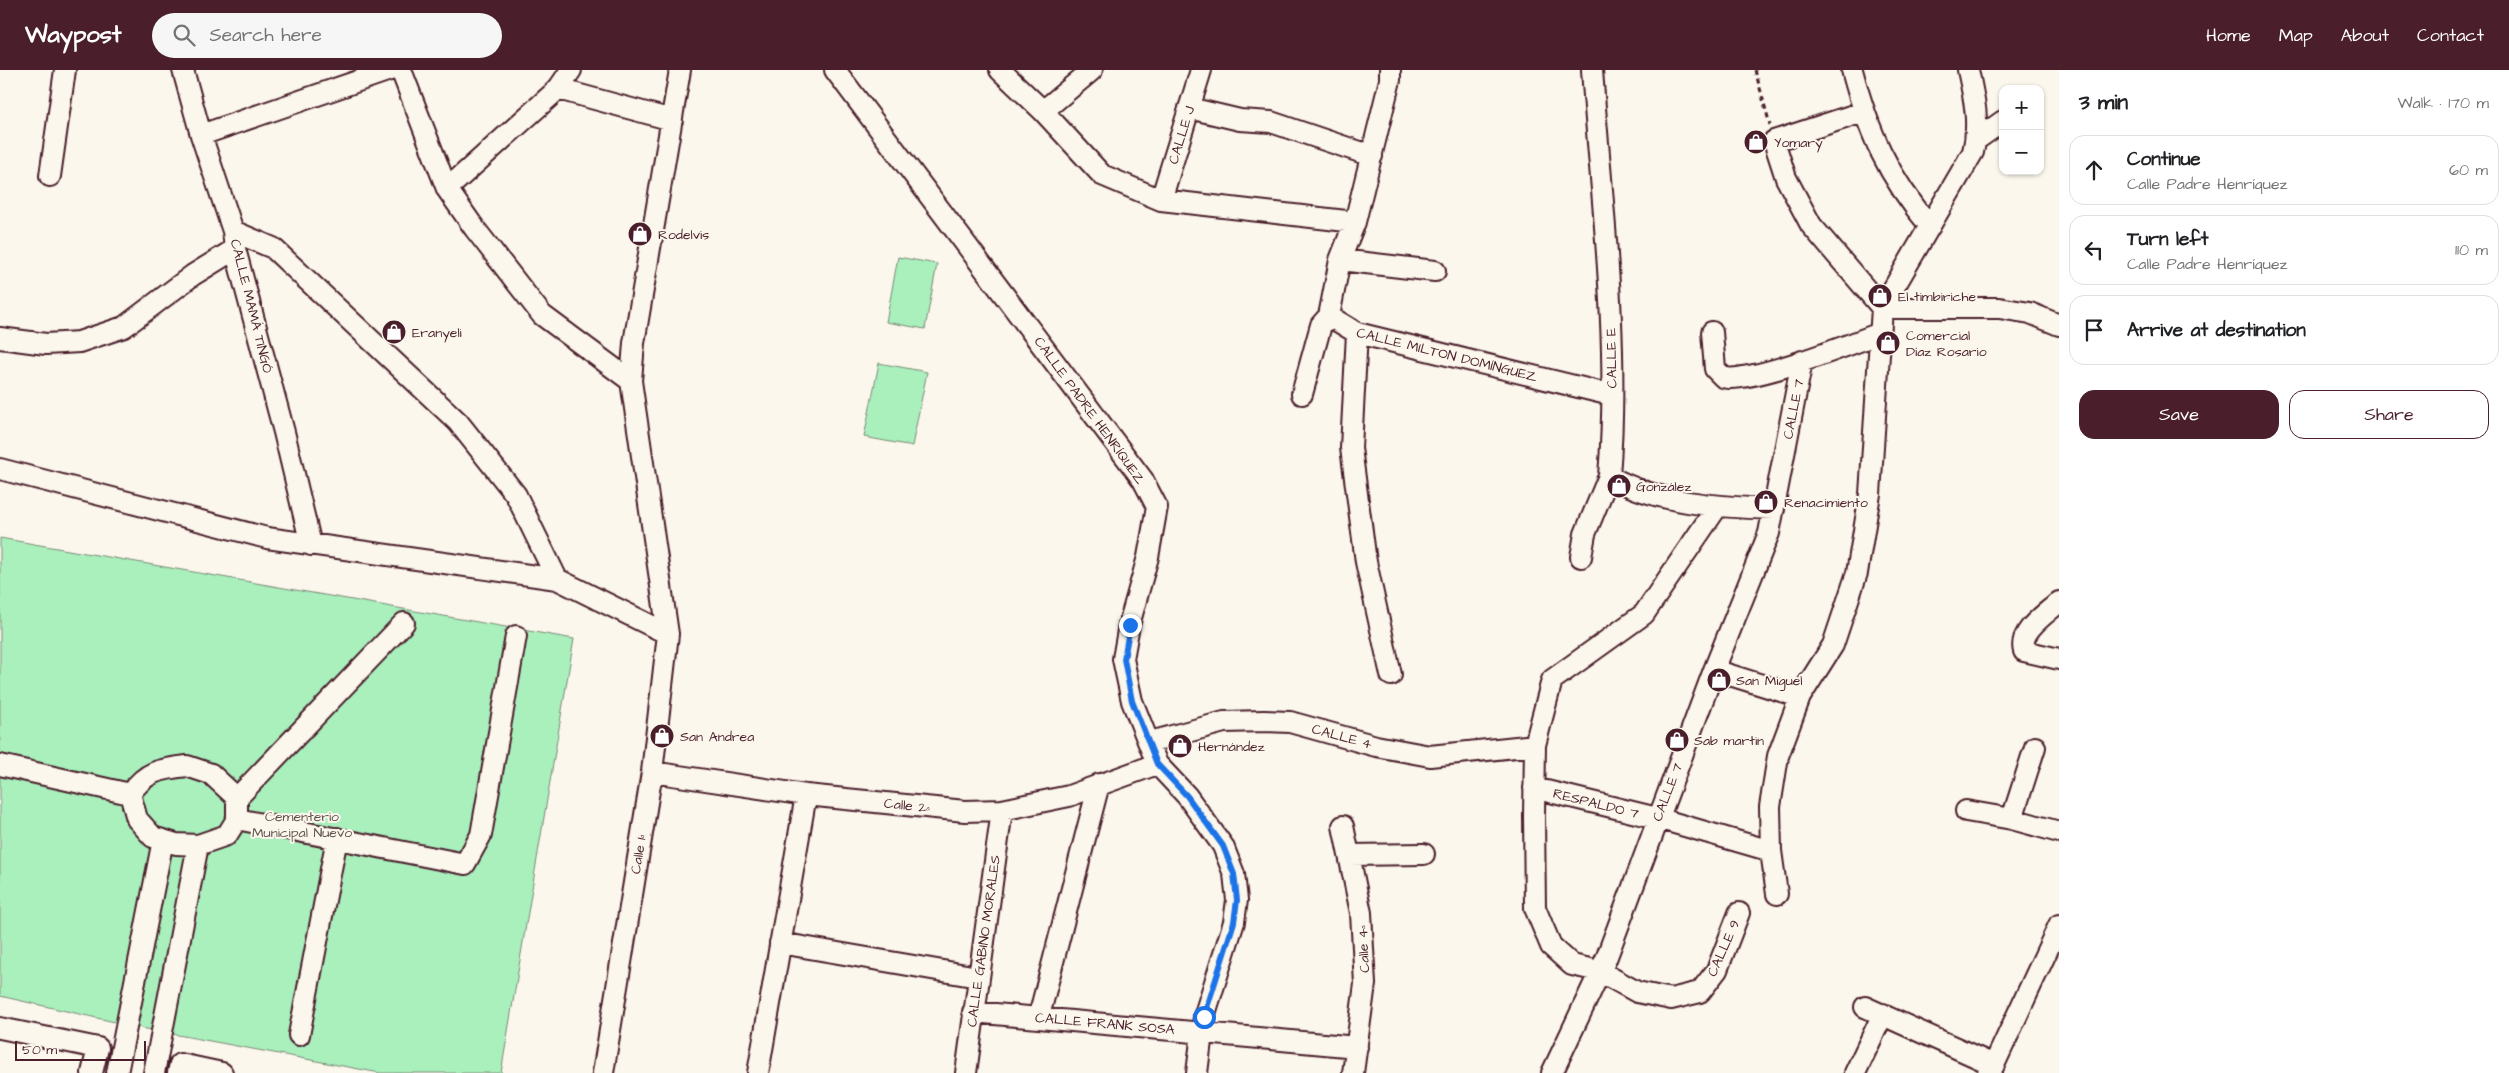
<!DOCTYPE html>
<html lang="en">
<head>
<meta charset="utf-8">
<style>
	:root { --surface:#fff; --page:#f6f6f6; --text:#202124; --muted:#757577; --line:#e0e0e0; --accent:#4a1f2b }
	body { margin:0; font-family:"Architects Daughter",sans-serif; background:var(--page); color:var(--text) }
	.controls { position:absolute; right:15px; top:15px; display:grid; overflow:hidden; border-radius:10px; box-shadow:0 1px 4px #0004 }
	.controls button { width:45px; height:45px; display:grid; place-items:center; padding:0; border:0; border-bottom:1px solid var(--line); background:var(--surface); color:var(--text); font:25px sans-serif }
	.scale { position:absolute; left:15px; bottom:12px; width:131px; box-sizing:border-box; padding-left:5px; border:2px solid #4a1f2b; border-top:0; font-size:14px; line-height:18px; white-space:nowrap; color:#4a1f2b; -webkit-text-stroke:4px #fbf7ec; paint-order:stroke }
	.stop { position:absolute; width:15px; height:15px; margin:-11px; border:4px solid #1a73e8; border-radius:50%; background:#fff }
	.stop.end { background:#1a73e8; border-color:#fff; box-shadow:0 1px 5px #0008 }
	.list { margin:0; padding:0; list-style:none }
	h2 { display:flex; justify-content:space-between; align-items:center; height:65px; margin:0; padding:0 20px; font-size:21px }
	h2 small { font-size:16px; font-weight:400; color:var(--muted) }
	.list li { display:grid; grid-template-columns:32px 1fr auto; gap:15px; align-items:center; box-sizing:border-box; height:70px; margin:0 10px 10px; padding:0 10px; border:1px solid var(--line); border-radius:15px }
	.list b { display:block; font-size:19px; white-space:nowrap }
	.list p { margin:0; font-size:16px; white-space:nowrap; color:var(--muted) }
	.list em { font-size:16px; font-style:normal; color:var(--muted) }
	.actions { display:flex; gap:10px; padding:15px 20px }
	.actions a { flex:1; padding:11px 0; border:1px solid var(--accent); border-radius:15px; text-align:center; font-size:18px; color:var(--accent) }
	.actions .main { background:var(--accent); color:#fff }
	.icon { flex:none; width:28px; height:28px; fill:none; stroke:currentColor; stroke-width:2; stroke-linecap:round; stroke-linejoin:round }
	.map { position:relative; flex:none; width:2059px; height:1003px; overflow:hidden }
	header { display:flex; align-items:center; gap:30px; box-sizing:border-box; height:70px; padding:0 25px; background:var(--accent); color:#fff }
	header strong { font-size:24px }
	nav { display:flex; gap:28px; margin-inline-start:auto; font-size:18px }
	.search { width:350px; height:45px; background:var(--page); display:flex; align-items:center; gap:12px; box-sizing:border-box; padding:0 18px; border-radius:28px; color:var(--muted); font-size:19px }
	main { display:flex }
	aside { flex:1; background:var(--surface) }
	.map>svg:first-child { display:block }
</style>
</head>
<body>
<header>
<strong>Waypost</strong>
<div class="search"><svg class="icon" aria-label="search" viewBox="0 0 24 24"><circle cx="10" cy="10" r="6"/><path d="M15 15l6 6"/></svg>Search here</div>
<nav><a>Home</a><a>Map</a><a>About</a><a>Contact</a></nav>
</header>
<main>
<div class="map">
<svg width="2059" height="1003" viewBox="0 0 2059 1003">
	<rect width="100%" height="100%" fill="#fbf7ec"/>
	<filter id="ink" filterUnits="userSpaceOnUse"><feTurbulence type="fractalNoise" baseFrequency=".02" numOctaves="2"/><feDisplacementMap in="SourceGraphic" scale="10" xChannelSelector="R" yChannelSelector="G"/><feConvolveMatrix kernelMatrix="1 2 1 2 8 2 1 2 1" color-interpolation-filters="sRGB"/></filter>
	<g filter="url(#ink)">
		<path fill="#a9f0bd" stroke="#7a8874" d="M898,187L937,194L925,259L886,252Z
			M879,293L927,302L912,376L864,367Z
			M0,468L574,569L501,1003H380L141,958L0,926Z"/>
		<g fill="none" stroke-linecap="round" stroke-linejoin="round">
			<defs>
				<path id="minor" d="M183,0L201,65L233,161L235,179L284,362L311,475
					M401,0L447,119L475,159L542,245L631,311
					M835,0L1143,410L1157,437L1148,487L1129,555L1123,589L1132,631L1157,694L1187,726L1223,776L1234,804L1237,830L1234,852L1204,947L1197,1003
					M1000,0L1043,41L1102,105L1161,130L1355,152
					M1390,0V10L1355,152L1340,190L1329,246L1357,263L1611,325
					M1592,0C1602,134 1620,271 1609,406C1658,434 1719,437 1774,439
					M1852,0C1868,61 1888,107 1930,156
					M558,19L571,0
					M1189,38L1240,50L1271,52L1372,86
					M1043,41L1092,0
					M1863,42L1774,71L1786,108L1811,155L1882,238H1999L2030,243L2059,255
					M201,65L390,0
					M1976,70L2003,51
					M50,106L65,0
					M447,119L558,19L672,50
					M1161,130L1201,0
					M233,161L273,178L458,352L516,425L557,509L668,564L631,311L634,273L680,0
					M1340,190L1435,201
					M1712,262L1715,299C1717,301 1721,305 1723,307C1744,316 1854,273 1880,263
					M1357,263L1351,378L1366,492L1391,605
					M0,268L46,274L79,272L124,257L193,205L235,179
					M1302,324L1321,255L1329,246
					M0,399L267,468L557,509
					M1717,437L1644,544L1552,610L1535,675L1534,746L1535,838L1551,876L1572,895L1599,901L1637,922L1671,929L1700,922L1717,900L1739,843
					M1581,487L1585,464L1609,406
					M2059,532C2046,544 2018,561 2024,581L2059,589
					M1714,600L1800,627
					M1150,672L1224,652L1264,651L1290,652L1376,676L1430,686L1535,675
					M0,695L130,724
					M187,696L211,704L237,728V749L227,765L198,775L176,774L153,767L137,749L130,724C146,701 160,699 187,696Z
					M652,702L806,725L965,741L1002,740L1069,726L1157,694
					M1534,718L1657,748L1771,781
					M237,728L404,553
					M1966,741L2012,749L2059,762
					M237,749L465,794L481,765L516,566
					M2012,749L2035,677
					M1343,756L1361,843L1365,914L1353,1003
					M1349,785L1424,784
					M1777,824L1771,781L1770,737L1778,686L1800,627L1833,575L1857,503L1870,424L1882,238L1973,82C1980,54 1974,27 1968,0
					M780,873L978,907
					M1865,937L1994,995
					M973,942L1357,977
					M1039,946L1099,714
					M0,958L98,978L92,1003
					M299,965L337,768
					M117,1003L163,770
					M154,1003L198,775
					M178,1003L180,994L222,1003
					M603,1003L652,702L668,564
					M758,1003L806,725
					M966,1003L1002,740
					M1552,1003L1606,889L1714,600L1769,463L1802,291
					M1855,1003L1883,944
					M1988,1003L1994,995L2059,855"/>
			</defs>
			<use href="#minor" stroke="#4a1f2b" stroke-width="24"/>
			<path stroke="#4a1f2b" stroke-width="3" stroke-dasharray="5 4" stroke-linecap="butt" d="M1755,0L1770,55"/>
			<use href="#minor" stroke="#fbf7ec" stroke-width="20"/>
		</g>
	</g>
	<g fill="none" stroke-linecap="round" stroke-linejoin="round" filter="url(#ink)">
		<path stroke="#1a73e8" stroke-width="6" d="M1130,555L1124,589L1132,631L1157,694L1187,726L1223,776L1234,804L1237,830L1234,852L1204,947"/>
	</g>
	<defs>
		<symbol id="shop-disc" viewBox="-11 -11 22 22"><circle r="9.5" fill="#4a1f2b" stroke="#fbf7ec"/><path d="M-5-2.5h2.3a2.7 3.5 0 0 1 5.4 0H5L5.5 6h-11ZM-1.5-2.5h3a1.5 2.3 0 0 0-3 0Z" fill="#fff"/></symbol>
	</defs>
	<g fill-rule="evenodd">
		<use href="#shop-disc" x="1742" y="58" width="28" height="28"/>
		<use href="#shop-disc" x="626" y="150" width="28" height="28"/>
		<use href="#shop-disc" x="1866" y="212" width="28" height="28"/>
		<use href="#shop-disc" x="380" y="248" width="28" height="28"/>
		<use href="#shop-disc" x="1874" y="259" width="28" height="28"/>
		<use href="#shop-disc" x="1605" y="402" width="28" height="28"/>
		<use href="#shop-disc" x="1752" y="418" width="28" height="28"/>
		<use href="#shop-disc" x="1705" y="596" width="28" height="28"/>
		<use href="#shop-disc" x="648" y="652" width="28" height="28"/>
		<use href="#shop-disc" x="1663" y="656" width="28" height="28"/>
		<use href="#shop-disc" x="1166" y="662" width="28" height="28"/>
	</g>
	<g text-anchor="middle" stroke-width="4" stroke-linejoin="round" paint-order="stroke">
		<g font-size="14" fill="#4a1f2b" stroke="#fbf7ec">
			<text transform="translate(1181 65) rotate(-73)" y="5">CALLE J</text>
			<text transform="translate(252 236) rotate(76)" y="5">CALLE MAMÁ TINGÓ</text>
			<text transform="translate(1447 284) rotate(14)" y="5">CALLE MILTON DOMÍNGUEZ</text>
			<text transform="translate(1611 288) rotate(-91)" y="5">CALLE E</text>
			<text transform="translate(1793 339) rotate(-79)" y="5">CALLE 7</text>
			<text transform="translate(1090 340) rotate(54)" y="5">CALLE PADRE HENRÍQUEZ</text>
			<text transform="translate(1342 666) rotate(15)" y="5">CALLE 4</text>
			<text transform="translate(1667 722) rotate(-69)" y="5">CALLE 7</text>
			<text transform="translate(1596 733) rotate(14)" y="5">RESPALDO 7</text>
			<text transform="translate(907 735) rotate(6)" y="5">Calle 2ª</text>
			<text transform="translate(638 784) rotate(-81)" y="5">Calle 1ª</text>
			<text transform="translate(983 871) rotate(-82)" y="5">CALLE GABINO MORALES</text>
			<text transform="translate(1723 878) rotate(-66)" y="5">CALLE 9</text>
			<text transform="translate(1363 879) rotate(-93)" y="5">Calle 4ª</text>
			<text transform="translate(1105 953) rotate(5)" y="5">CALLE FRANK SOSA</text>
		</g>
		<g font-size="14" fill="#4a1f2b" stroke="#fbf7ec" text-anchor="start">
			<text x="1774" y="77">Yomary</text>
			<text x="658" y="169">Rodelvis</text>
			<text x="1898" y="231">El timbiriche</text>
			<text x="412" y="267">Eranyeli</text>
			<text x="1906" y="270">Comercial<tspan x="1906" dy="16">Díaz Rosario</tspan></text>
			<text x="1636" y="421">González</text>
			<text x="1784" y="437">Renacimiento</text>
			<text x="1736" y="615">San Miguel</text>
			<text x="680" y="671">San Andrea</text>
			<text x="1694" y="675">Sab martin</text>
			<text x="1198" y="681">Hernández</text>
		</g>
		<g font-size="14" fill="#625350" stroke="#fbf7ec">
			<text x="302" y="751">Cementerio<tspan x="302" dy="16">Municipal Nuevo</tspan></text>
		</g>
	</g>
</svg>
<div class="controls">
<button>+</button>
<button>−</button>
</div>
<div class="scale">50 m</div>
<div class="stop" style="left:1204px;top:947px"></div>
<div class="stop end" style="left:1130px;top:555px"></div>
</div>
<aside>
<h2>3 min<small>Walk · 170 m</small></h2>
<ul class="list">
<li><svg class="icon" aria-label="ahead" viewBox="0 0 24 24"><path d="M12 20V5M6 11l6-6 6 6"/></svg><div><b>Continue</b><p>Calle Padre Henríquez</p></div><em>60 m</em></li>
<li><svg class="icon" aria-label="left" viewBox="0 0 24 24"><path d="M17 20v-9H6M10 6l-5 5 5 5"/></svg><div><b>Turn left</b><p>Calle Padre Henríquez</p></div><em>110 m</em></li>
<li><svg class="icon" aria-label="arrive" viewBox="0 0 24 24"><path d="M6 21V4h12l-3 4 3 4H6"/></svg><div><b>Arrive at destination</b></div></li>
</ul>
<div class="actions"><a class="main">Save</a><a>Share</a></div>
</aside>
</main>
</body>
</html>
